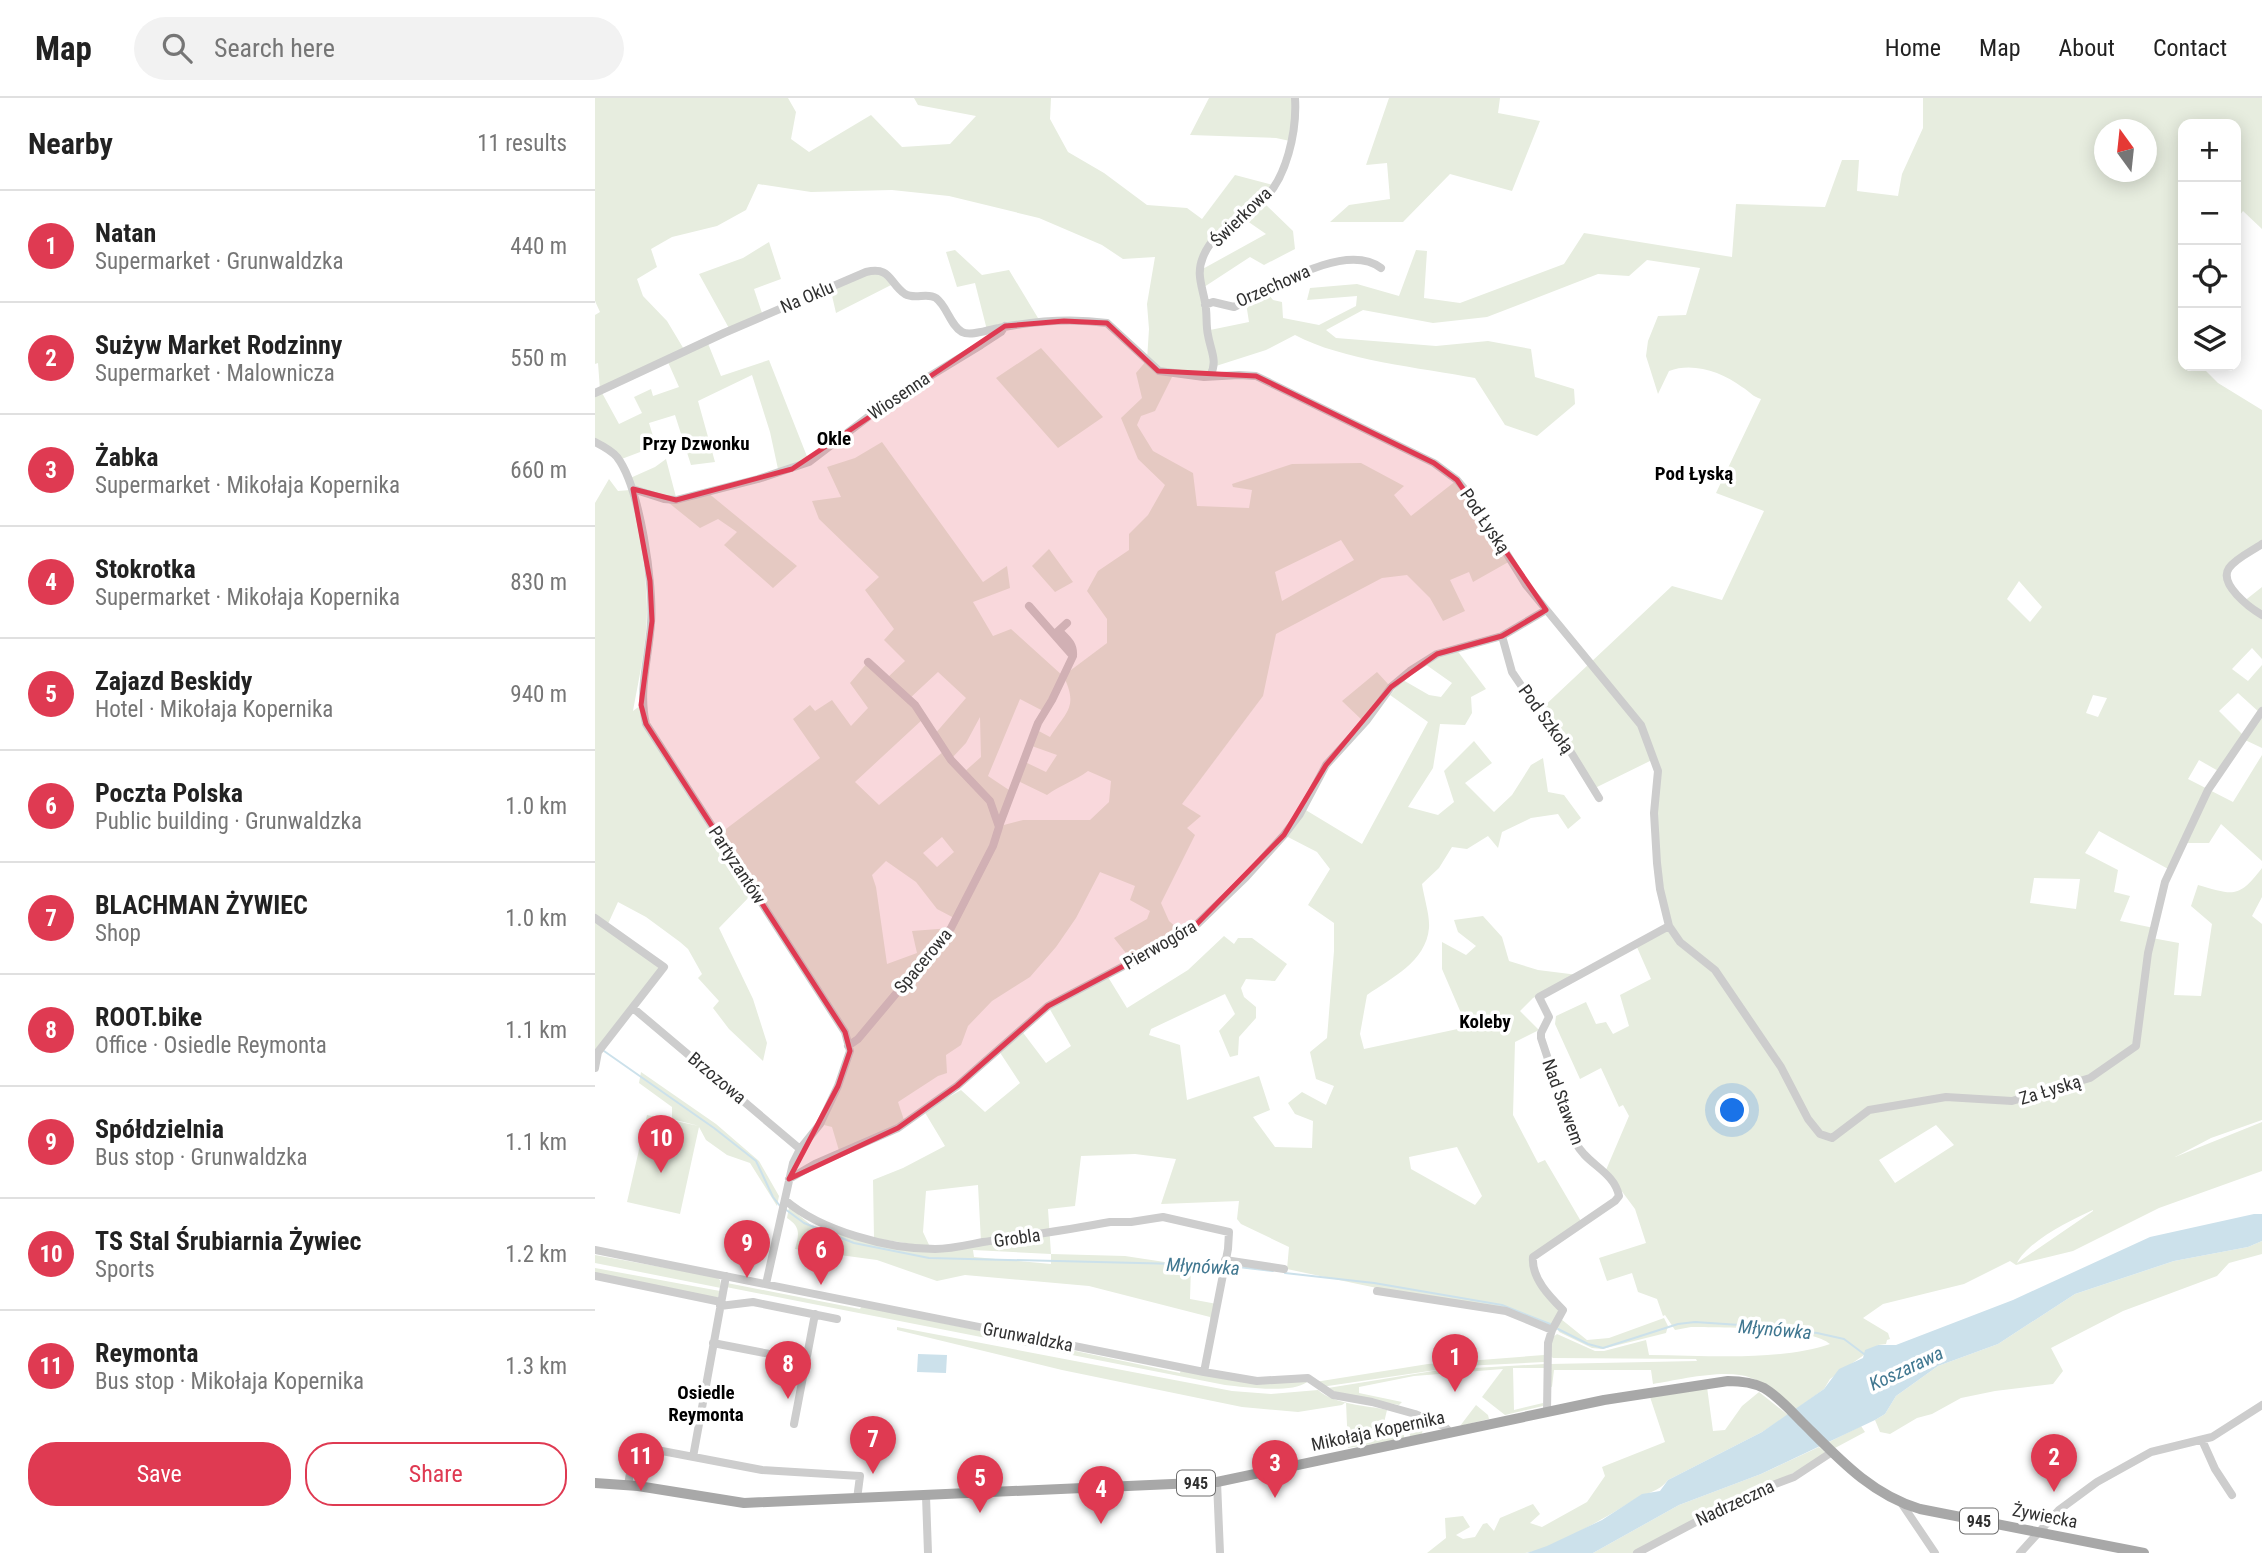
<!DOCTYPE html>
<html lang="en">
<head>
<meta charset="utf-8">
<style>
	:root { --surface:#fff; --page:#f2f2f2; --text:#222; --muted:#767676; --line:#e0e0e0; --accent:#df3a52 }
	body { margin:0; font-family:"Roboto Condensed",sans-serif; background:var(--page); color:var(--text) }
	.controls { position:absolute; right:21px; top:21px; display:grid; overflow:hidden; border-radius:14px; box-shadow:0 4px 18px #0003 }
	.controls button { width:63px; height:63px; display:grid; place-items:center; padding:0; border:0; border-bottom:2px solid var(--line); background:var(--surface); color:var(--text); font:35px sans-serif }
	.compass { position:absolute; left:1499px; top:21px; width:63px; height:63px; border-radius:50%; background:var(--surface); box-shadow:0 4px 18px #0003; rotate:345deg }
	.you { position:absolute; left:1138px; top:1013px; width:24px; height:24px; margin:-18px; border:5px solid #fff; border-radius:50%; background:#1a73e8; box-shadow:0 0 0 10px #1a73e833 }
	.badge { display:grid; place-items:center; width:46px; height:46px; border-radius:50%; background:var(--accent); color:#fff; font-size:23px; font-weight:700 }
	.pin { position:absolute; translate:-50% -58px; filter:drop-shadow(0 2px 4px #0008) }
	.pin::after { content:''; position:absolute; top:37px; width:24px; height:21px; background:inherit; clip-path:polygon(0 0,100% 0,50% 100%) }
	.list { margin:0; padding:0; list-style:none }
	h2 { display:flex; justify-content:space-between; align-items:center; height:91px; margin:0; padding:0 28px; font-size:30px }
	h2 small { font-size:23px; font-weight:400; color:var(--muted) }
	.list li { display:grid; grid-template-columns:46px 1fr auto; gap:21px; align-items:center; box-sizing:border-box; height:112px; padding:0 28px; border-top:2px solid var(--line) }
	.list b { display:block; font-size:26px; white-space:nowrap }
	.list p { margin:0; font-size:23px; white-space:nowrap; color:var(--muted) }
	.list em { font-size:23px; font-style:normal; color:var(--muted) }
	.actions { display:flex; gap:14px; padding:21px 28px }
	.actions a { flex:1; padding:16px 0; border:2px solid var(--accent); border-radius:28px; text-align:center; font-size:24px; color:var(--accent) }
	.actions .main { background:var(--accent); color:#fff }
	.icon { flex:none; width:38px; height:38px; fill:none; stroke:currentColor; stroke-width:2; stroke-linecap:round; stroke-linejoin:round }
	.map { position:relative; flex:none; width:1667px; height:1455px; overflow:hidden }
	header { display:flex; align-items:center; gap:42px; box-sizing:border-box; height:98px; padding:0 35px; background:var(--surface); border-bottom:2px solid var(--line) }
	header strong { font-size:33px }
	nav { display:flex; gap:38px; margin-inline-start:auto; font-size:24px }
	.search { width:490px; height:63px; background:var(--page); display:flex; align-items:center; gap:18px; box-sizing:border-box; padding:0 24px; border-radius:38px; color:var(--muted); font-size:26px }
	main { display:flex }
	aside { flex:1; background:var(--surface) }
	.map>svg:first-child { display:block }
</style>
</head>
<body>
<header>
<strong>Map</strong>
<div class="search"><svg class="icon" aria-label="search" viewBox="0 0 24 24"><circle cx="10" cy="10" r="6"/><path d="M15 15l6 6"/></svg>Search here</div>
<nav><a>Home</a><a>Map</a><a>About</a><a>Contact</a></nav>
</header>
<main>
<aside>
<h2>Nearby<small>11 results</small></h2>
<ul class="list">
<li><span class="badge">1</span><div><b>Natan</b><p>Supermarket · Grunwaldzka</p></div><em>440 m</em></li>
<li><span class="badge">2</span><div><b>Sużyw Market Rodzinny</b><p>Supermarket · Malownicza</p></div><em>550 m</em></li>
<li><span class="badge">3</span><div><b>Żabka</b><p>Supermarket · Mikołaja Kopernika</p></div><em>660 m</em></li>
<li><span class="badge">4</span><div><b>Stokrotka</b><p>Supermarket · Mikołaja Kopernika</p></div><em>830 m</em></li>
<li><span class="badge">5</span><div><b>Zajazd Beskidy</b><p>Hotel · Mikołaja Kopernika</p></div><em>940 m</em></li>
<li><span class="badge">6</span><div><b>Poczta Polska</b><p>Public building · Grunwaldzka</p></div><em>1.0 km</em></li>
<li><span class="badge">7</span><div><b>BLACHMAN ŻYWIEC</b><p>Shop</p></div><em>1.0 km</em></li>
<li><span class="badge">8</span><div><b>ROOT.bike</b><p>Office · Osiedle Reymonta</p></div><em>1.1 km</em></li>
<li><span class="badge">9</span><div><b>Spółdzielnia</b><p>Bus stop · Grunwaldzka</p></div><em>1.1 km</em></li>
<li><span class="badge">10</span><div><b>TS Stal Śrubiarnia Żywiec</b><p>Sports</p></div><em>1.2 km</em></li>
<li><span class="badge">11</span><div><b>Reymonta</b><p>Bus stop · Mikołaja Kopernika</p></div><em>1.3 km</em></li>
</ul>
<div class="actions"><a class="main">Save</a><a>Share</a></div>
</aside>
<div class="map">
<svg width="1667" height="1455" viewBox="0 0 1667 1455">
	<rect width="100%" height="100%" fill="#fff"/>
	<path fill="#e7eddf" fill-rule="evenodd" d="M0,0H193L201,14L196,41L214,54L276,17L307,49L355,46L381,18L323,7L319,0H456L455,21L473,54L509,75L552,107L592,110L607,121L640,77L678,87L667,103L698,133L700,151L669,167L655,159L606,191L615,232L654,224L651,205L671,193L678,202L687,204L688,220L724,227L761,208L762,198L712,202L715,190L762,186L804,198L821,152L832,153L829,200L865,205L969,166L989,135L1137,159L1141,106L1230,109L1247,62H1264L1262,93L1303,98L1307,76L1328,30V0H1667V131L1648,113L1641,122V26H1588V268H1606L1623,285L1667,312V447L1633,472L1632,477L1648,504L1667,489V561L1657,550L1637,571L1653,583L1667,567V650L1648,641L1665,615L1643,595L1624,613L1648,637L1625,674L1604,662L1593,681L1638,704L1667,657V763L1626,726L1614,745H1588L1575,772L1504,733L1490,755L1523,772L1519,794L1535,798L1525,823L1559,830L1557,840L1584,845L1579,897L1606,898L1617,826L1596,808L1603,787C1639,797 1643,801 1667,770V799L1657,818L1667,826V1022L1616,1040L1580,1059L1667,1024V1073L1564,1110L1478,1153L1421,1167L1415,1163L1369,1186L1288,1206L1268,1220L1293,1235L1295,1241L1292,1242L1291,1246L1283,1247L1235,1281L1229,1291L1200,1312C1186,1300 1174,1286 1156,1280C1132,1270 1084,1282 1058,1286L1056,1272H959L957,1289L954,1288L955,1266L1102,1263L1101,1261L958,1260L954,1257L958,1239L962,1236L1000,1253H1009L1051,1242L1054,1257C1111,1257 1181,1264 1235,1246C1214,1228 1127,1230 1096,1229L1080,1232L1070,1217L1068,1218L1062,1201L1043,1194L1037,1175L1012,1183L1004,1160L1051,1145L1040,1111L1011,1072L1034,1018L1028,1007L1024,1009L1006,970L985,981L960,926L961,918L991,904L1001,926L1011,924L1018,936L1034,928L1025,897L1056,881L1041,847L1074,828L1062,765L1063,673L1057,662L1000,690L1007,705L969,643L945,612L1077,488L1127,502L1169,413L1121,395L1166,301C1158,299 1154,293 1147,289C1127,274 1098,264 1074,273L1063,296L1051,258L1053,243L1063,218L1091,217L1105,170L1052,162L1034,178L1003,176L892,219L838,225L768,212L731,232L741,240L841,248L893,243L936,251L940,279L979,291L980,306L942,338L910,327L880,280C827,270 746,262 700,237L671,252L621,268L615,278L579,275L560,313L546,318L542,327L558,353L598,375L602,408L654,410L657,392L638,389L637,386L697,366L766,365L809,388L799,397L816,418L862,382L917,462L878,484L874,474L855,482L870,513L848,523L835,500L812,477L787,480L681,536L668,598L587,706L606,718L592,730L600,737L566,805L574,823L587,834L538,864L519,840L552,821L555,813L535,802L540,788L505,774L481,820L461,849L435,879L397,903L373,928L366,947L351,957L352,975L343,978L303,1004L310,1025L245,1056L237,1029L225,1026L255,953L250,934L159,794L124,830L158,901L172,945L168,963L134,931L118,910L124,903L103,880L107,876L93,851L85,844L51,819L23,804L12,828L69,869L0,952V405L14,381L23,393L35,392C45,429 51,472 52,511C52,545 44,580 38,613L46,607L51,626L123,737L225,660L198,621L215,607L220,613L237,602L256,628L273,610L255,585L273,564L291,581L310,563L289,542L299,531L270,492L284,479L224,421L217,403L246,399L232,369L260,360L287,344L388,484L412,468L415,490L378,504L398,538L416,531L468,578L512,545V521L492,493L503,473L534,452V436L553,417L570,387L543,361L526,320L547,300L541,275L552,262L554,231L552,206L560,159L528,161L507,147L444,120L354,98L297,92L216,94L163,86L151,112L122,128L77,139L56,151L62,169L42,181L48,198L72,223L90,253L112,243L126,278L174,262L213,361L183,371L175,334L157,277L103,303L120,364L96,367L80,317L54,325L61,348L24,362L0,344V295L5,292L3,265L0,266V217L5,214L0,203ZM1510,32H1552V74H1510ZM645,118L671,136L604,173L609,156ZM72,262L84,289L58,298L56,291L39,299L47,315L24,326L6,293ZM746,442L759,462L687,503L680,474ZM1424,483L1447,509L1435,524L1412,501ZM343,574L371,600L339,637L349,653L284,707L260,684L328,621L314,601ZM469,579C483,609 472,613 455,639L440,631L434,647L462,657L451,674L428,663L421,682L452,697C465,687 480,683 493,673L516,683L514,704L495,722H428L405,728L417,694L393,678L425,601L450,614ZM1498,597L1512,600L1503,619L1491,615ZM385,619L386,659L368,675L356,661L371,645ZM347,739L359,754L342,769L328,755ZM291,763L321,784L342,811L361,821L356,830L317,833L322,855L292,866L281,789L277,777ZM1439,780L1485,781L1481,811L1435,805ZM1341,1027L1359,1047L1300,1085L1284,1062ZM1498,1112V1113L1422,1165C1433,1143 1476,1122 1498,1112Z
		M614,0H700L695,43L681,40L595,37Z
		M794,0H905L903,15L945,23L917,93L855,76L808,124H735L754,107L795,101L792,65L771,67Z
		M174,144L186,181L159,191L168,218L135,232L104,176L148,160Z
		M360,152L387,177L414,172L446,225L392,232L380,185L362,189L351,154Z
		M279,172L300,185L241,215L235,189Z
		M446,250L508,319L463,350L401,280Z
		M71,361L81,399L112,394L202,468L178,490L129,447L142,434L123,421L105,430L69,401L38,391L33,381L60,369Z
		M454,451L478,484L460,494L437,468Z
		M861,551L891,591L876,599L877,615L870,627L845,626L838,670L813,709L843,717L859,704L849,673L879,643L897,665L870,685L899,714L917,697L936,667L948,660L953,694L969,697L986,720L973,731L963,716L936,720L907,734L903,750L893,738L872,751L857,749L844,770L827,786C829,800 835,817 834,830C831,864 796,880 772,897L765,936L769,951L872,929L847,871V844L871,857L881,848L863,834L859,822L888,818L907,839L914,863L943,872L983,877L938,900L925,913L944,932L920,944L918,1017L943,1065L950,1062L987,1125L938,1159V1168L965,1214L957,1230L913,1213L796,1193L692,1171L694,1149L646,1126L642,1121L644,1103L566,1106L581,1061L540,1056L486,1058L480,1108L453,1111L456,1156L530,1158L596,1168L595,1201L622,1206L617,1233L615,1219L494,1188L370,1177L342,1183L282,1162L200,1151C204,1136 206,1129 192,1120L194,1109L216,1127L263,1142L316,1152L386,1144L383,1087L331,1093L328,1134L335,1149L279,1140L278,1082L308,1070L350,1048L329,1013L366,992L390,1014L425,985L404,953L426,932L451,965L476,948L453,908L513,879L532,910L593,872L629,838L639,846L643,840H657L692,866L680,883L651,881L646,890L649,899L661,909V920L644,939L643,957L635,959L624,933L640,916L630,896L556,931L554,937L585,947L592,1002L664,978L675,1012L658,1019L680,1049L717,1050L718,1023L700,1016L693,1005L707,994L731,1007L739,988L721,981L715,954L732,940L739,853V825L713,807L735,771L722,754L691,738L709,711L767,746L833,624L795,597L808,582L834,597L846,599L857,585L830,566ZM862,1049L887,1098L880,1107L816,1071L814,1059ZM378,1152L456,1156V1166L379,1159Z
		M782,574L794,587L768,623L747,603Z
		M46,974L121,1026L164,1063L184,1098L182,1108L155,1065L132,1057L111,1042L104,1029L85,1116L32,1104L52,1017L104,1028L77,1021V1009L44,985Z
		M1667,1143V1156L1634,1165L1622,1178L1528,1213L1456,1250L1468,1273L1458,1286L1400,1293L1366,1300L1337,1316L1322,1320L1295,1336L1285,1334L1280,1322L1290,1316L1301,1298L1343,1268L1403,1246L1480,1196L1579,1163L1653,1149Z
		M0,1157L121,1179L125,1182L126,1190L0,1165Z
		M0,1170L125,1193L123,1199L119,1200L0,1175Z
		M132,1185L265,1211L267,1208L585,1275L586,1271L631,1281L712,1284C696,1296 650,1289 630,1287L131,1189Z
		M1069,1220L1073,1228L1071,1235L1007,1251L997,1250L964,1234L962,1229L966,1221L992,1242L1014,1240Z
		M302,1229L637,1293L676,1296L723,1292C740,1307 771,1307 792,1312L787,1333L809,1337V1341L753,1350L751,1304L747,1307L703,1314L647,1309L467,1272L302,1232Z
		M949,1257V1264L868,1268L726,1289L720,1284L833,1266Z
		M950,1266V1270H918L919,1312L948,1305V1308L910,1317L887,1299L908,1271L819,1278L764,1289V1295L807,1304L804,1307L742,1295L733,1290L844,1272Z
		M1112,1289L1118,1333L1130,1332L1147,1308L1164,1294L1193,1317L1167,1334L1073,1382C1063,1395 1051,1394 1037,1403C1013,1418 957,1452 930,1455C898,1455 864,1455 832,1455L851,1440L850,1420L868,1418L875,1429L861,1437L868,1441L880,1439L888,1426L892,1425L899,1433L905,1420L938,1406L945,1416L935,1425L947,1429L992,1404L1010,1378L1007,1369L1070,1344L1055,1299Z
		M881,1307L893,1317L894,1321L865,1328Z
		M818,1319L826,1324L829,1330L826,1337L815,1339L813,1320Z
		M1266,1328L1270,1334L1240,1350L1234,1344Z
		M1224,1349L1231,1355L1210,1369L1038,1455H998L1084,1407L1166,1376Z"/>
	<path fill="#cce1eb" d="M1659,1116H1667V1143L1653,1149L1579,1163L1480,1196L1403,1246L1343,1268L1301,1298L1290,1316L1280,1322L1166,1376L1084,1407L998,1455H932L952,1448L1007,1422L1047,1396L1065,1393L1073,1382L1167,1334L1229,1291L1244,1271L1268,1260L1270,1252L1283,1247H1301L1418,1202L1555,1139Z
		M323,1256L352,1257L351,1275L322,1274Z"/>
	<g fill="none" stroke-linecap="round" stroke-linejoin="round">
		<path stroke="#cce1eb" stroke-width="2" d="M9,953L119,1030L161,1063L178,1099L185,1108
			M190,1111L209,1125L259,1145L334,1160L625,1167
			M635,1168L678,1173
			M690,1175L779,1185L907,1207L955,1226
			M963,1231L993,1246L1008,1250L1083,1226L1100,1224L1175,1229L1222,1235L1249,1241L1269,1256"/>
		<path stroke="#cdcdcd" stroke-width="8" d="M610,207L618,204L639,209C674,193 749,142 786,170
			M615,278C623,263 616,254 613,237C611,229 612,220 611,211C609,191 600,178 608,159C618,133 646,121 666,104C692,82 702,32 700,0
			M0,295L129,235L271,174C296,168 294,185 310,196C320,202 332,194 341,200C352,208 355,227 367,234C376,239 395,231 404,230C439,223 477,220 512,225L564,273L609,279L644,277L661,278L839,365L862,382L878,401L931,487L1046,627L1063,673L1059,715L1062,765L1065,791L1074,828L1085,844L1120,872L1186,969L1213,1021L1225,1036L1237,1040L1274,1012L1351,999L1417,1003L1495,980L1541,948L1553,855L1570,784L1613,692L1667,613
			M0,344C8,348 16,352 22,359C45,389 59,487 56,525C54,559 43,592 51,626L250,934L255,953L243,988L225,1026L205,1051L198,1065L171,1186
			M38,391L69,401L81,402L163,381L214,364L294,303L386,247L406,234L410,228
			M1667,446C1657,453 1641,460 1634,470C1623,486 1655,510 1667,517
			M464,533C472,541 479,546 478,558
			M460,536L472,525
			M907,538L917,574L947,618L969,643L1004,700
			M404,728L443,625L457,602L478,558L434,508
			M0,820L69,869L3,954L0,970
			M38,910L205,1051
			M253,948L263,941L356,830L398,748L404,729L395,703L356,662L320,607L273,564
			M194,1081L220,1066L303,1030L362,988L453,908L595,833L651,779L689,737L705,716L731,667L772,622L796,589L815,573L842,556L907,538L951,512
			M190,1102C226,1133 293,1151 340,1151C356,1151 372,1147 388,1144C430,1138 473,1132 515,1124H536L568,1119L634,1134L633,1151L609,1274
			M0,1152L609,1274L662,1283L713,1280L738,1297L777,1304L820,1316L849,1328L856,1335
			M630,1162L689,1171
			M0,1178L126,1204
			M782,1193L911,1213L957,1232
			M125,1208L158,1204L242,1221
			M118,1245L211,1263
			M952,1314L953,1245L957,1232L968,1212C955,1199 936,1180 938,1159L1020,1103L1024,1098C1019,1073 991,1066 981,1045L946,940V935L954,919L944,899L1074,828
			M199,1326L220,1216
			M1607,1342L1620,1371L1637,1397
			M98,1359L131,1178
			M622,1384L625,1455
			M33,1387L39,1353L46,1349L167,1372L265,1378L262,1401
			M331,1398L333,1455
			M1307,1406L1340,1455
			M1042,1455L1154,1396L1199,1379L1237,1354
			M1425,1455L1464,1412L1502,1384L1556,1354L1617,1339L1667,1307"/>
		<path stroke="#a8a8a8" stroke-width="10" d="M0,1385L43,1388L149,1405L622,1384L1009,1302L1133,1283C1146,1283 1157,1284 1169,1290C1184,1299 1197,1314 1209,1326C1244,1361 1277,1397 1325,1411L1549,1455"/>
	</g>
	<path fill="#df3a52" fill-opacity="0.2" stroke="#df3a52" stroke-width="5" stroke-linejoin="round" d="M469,223L512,225L563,273L661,278L839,365L862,382L951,512L907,538L842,556L796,589L731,667L689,737L595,833L453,908L362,988L303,1030L194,1081L243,988L255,953L250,934L51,626L46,607L57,523L55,483L38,391L81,402L197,371L410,228Z"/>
	<g text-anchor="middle" stroke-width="7" stroke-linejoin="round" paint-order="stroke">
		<g fill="#fff" stroke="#6e6e6e" stroke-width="2">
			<rect x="582" y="1372.5" width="38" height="25" rx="5"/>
			<rect x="1365" y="1410.5" width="38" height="25" rx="5"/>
		</g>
		<g font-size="16" font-weight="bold" fill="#303030">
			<text x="601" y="1391">945</text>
			<text x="1384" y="1429">945</text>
		</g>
		<g font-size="18" fill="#303030" stroke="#fff">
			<text transform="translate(646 119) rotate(-44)" y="6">Świerkowa</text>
			<text transform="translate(678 188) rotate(-24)" y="6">Orzechowa</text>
			<text transform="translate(212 199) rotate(-23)" y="6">Na Oklu</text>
			<text transform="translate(304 298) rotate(-34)" y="6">Wiosenna</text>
			<text transform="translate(890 423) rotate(56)" y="6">Pod Łyską</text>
			<text transform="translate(951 621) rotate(54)" y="6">Pod Szkołą</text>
			<text transform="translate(142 767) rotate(57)" y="6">Partyzantów</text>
			<text transform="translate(565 847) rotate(-30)" y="6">Pierwogóra</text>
			<text transform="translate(328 863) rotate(-50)" y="6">Spacerowa</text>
			<text transform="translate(122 980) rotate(40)" y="6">Brzozowa</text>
			<text transform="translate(1455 992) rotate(-17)" y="6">Za Łyską</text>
			<text transform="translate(968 1004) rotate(70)" y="6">Nad Stawem</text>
			<text transform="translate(422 1140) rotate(-8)" y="6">Grobla</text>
			<text transform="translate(433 1239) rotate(11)" y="6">Grunwaldzka</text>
			<text transform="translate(783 1333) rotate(-12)" y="6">Mikołaja Kopernika</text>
			<text transform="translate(1140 1405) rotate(-25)" y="6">Nadrzeczna</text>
			<text transform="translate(1450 1418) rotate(11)" y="6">Żywiecka</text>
		</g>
		<g font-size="19" font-weight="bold" fill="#000" stroke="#fff">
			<text x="239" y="347">Okle</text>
			<text x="101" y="352">Przy Dzwonku</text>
			<text x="1099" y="382">Pod Łyską</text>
			<text x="890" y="930">Koleby</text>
			<text x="111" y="1301">Osiedle<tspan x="111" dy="22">Reymonta</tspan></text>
		</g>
		<g font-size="19" font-style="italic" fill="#407790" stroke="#fff">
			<text transform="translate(608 1168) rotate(3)" y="7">Młynówka</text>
			<text transform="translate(1180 1231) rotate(5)" y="7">Młynówka</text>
			<text transform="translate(1311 1270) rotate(-25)" y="7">Koszarawa</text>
		</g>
	</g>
</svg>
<div class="controls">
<button>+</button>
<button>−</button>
<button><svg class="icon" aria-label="locate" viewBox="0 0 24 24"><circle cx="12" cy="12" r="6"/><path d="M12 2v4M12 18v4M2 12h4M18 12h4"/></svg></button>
<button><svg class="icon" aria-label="layers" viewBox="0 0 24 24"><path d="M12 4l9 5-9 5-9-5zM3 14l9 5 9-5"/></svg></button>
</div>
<svg class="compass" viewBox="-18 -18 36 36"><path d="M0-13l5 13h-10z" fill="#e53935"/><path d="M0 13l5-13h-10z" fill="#767676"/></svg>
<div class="you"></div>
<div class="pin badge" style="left:860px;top:1294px">1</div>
<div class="pin badge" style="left:1459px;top:1394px">2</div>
<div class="pin badge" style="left:680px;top:1400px">3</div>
<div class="pin badge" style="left:506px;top:1426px">4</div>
<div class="pin badge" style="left:385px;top:1415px">5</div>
<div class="pin badge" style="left:226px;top:1187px">6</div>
<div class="pin badge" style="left:278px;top:1376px">7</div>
<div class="pin badge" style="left:193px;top:1301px">8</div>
<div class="pin badge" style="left:152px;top:1180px">9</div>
<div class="pin badge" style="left:66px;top:1075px">10</div>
<div class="pin badge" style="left:46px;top:1393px">11</div>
</div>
</main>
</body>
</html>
